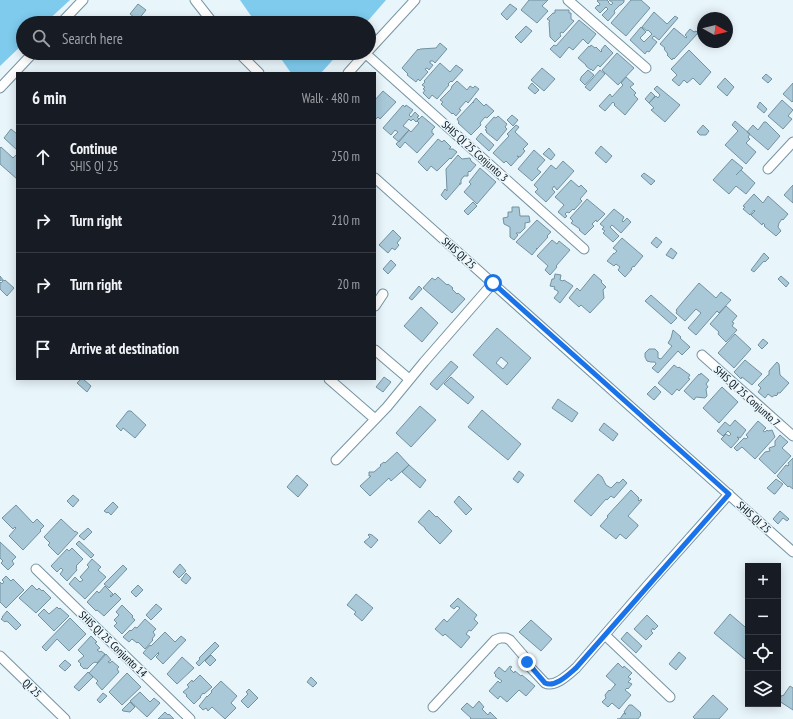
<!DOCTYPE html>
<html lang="en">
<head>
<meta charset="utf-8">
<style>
	:root { --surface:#171b24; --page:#242831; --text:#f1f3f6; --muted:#9ea1a6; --line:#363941 }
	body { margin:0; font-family:"PT Sans Narrow",sans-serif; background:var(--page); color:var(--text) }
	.controls { position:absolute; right:12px; bottom:12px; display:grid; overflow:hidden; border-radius:0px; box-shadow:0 2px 10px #0003 }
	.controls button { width:36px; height:36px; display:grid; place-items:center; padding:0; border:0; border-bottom:1px solid var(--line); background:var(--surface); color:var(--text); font:20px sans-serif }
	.compass { position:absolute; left:697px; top:12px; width:36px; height:36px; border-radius:50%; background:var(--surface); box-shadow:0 2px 10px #0003; rotate:98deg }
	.stop { position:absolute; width:12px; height:12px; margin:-9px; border:3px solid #1a73e8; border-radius:50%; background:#fff }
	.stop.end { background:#1a73e8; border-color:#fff; box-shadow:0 1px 4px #0008 }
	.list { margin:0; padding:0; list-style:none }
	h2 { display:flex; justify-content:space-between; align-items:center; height:52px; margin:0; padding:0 16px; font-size:17px }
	h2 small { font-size:13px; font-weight:400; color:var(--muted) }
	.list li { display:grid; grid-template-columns:26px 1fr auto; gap:12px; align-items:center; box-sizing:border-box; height:64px; padding:0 16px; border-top:1px solid var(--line) }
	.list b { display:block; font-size:15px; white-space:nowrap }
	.list p { margin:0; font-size:13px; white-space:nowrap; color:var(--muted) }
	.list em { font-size:13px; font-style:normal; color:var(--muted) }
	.icon { flex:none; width:22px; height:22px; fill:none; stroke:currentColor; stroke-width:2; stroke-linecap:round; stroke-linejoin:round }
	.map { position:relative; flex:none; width:793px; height:719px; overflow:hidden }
	.search { position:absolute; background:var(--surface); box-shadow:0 2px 10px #0003; left:16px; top:16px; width:360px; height:44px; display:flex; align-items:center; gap:10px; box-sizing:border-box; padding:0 14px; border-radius:22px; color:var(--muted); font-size:15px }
	.panel { position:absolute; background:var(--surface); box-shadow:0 2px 10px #0003; left:16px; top:72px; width:360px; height:308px; border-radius:0px }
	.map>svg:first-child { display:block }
</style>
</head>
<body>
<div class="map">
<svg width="793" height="719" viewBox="0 0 793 719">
	<rect width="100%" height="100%" fill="#e8f5fb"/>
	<path fill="#7ecbee" d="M0,0H70L45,23H23V44L0,66Z
		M240,0H386L366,23H256Z
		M277,53H339L321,73H291Z"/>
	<path fill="#a9c9d9" stroke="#7392a0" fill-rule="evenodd" d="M529,0H548L542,6L548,11L537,23L521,10Z
		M598,0H607L609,2H608L611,5L613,3L609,0H624V2L621,5H620L614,11L615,13L608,21L602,15L608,9L606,7L600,13L595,8L598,5L599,6L600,4L597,1Z
		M631,0H641L650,8L626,36L611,23Z
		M138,4L146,10L138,20L130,14Z
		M510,4L517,9L507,20L501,14Z
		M555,10H569V13H571V19L574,21L563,33L561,32L560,34L561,36L555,42L550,37L549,22L550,21L547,19L553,13H555Z
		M654,12L667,24L675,16L678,18L659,40L654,36L652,38L657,42L649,52L647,51L645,54L630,40L641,27L646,32L640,38L644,42L652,34L648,30L647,31L642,27Z
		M579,20L596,34L588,44L583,39L573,50L569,47L560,58L550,49L554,45L556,46Z
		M526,26L532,31L521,43L515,37Z
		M674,28L686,38L687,37L685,35L690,29L694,32L696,31L698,33L674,59L673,58L672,60L667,55L668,54L664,49L665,48L660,44Z
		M440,43L447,49L435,63L433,61H430V63L433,65L429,70L427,68L425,69L428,72L420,81L418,79L416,82L407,75L408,74L402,68L418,49L419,50L420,49L436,48Z
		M591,45L595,48L596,47L601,52L602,51L601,50L605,45L613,53L600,67L598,65L593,71L591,69V70L586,66V65L578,58L589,46L590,47Z
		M689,50L711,72L700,85L693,78L687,83L684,80L679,86L672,80L677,75L671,69L688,51Z
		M617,53L634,68L618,85L602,70Z
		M440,63L450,72L456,65L463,70L452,82L451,81L448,84L449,85L437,99L432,95L429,99L423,93L425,90L423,89L425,87L422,85L425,82L424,81Z
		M542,68L555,79L544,91L531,80Z
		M588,70L594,75L585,85L580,80L581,78V77Z
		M600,70L605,74L590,91L585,87Z
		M766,74L772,79L768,83L762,78Z
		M626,77L634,84L630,87L636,93L634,95L638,99L625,115L614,105L615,104L613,102L605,111L599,106L610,94L612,97L623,85L621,83Z
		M725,78L734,87L727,96L717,87Z
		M457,81L467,90L470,86L473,88L475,86L479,89L468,103L466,101L459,109L461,110L456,116L453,113L452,114L441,104L443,102L440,100L451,89L452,86Z
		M532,83L539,90L535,94L528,88Z
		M793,83V101L792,102L783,94Z
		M657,86L680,105L665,122L651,110L654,108L649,103L656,96L658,98L660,95L654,89Z
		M383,91L396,102L380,119L378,117L375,120V100Z
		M651,92L655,96L649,103L645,99Z
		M476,98L484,106L486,104L494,111L487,118L485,117L480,123L481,125L471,135L458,123L459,122L457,119L473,102L474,103L473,102Z
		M782,100L793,110L788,116L792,119L783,129L768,116Z
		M760,102L767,109L764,113L757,107Z
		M403,105L405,107L406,105L413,110L409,115L411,117L415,112L419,116L417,117L419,119L416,122L413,119L411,121L409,119L403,126L409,130L399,142L393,137L398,132L395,130L391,135L383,128Z
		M512,115L518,120L513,126L507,120Z
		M422,116L435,127L432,130V133L434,134L417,153L405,142L400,148L396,144L409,130L411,132L419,123L417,121Z
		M498,116L507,124L505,127L507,129L497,141L486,132L487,131L485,130L487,128L485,127L494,117L496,118Z
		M735,121L750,134L748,137L750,139L746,143L756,152L746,164L725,145L738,131L732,125Z
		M764,122H766L780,136L768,150L747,132L753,125L758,130Z
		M516,125L519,127L515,132L528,144L523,149L525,151L520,157L517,156L519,157L511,166L506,161L504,163L493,153L509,136L507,134Z
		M703,125L709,131L706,135H700L697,132Z
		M11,129L17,134V150L4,138Z
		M481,133L494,145L489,151L476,139Z
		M438,139L442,142L444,140L451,147L449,149H453L457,152L451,159L450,158L437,171L431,166L427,171L418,162Z
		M601,146L612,156L606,163L595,153Z
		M1,147L13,158L17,154V179L0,164V148Z
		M549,148L555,155L551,160L543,154Z
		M534,150L545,160L537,169L541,172L532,181L518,169Z
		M458,155L462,159L470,158L471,161L476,165L470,172L469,171L468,172V176H464L461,180V184H459H460L446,200L441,195L445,189L447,191L446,169Z
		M732,159L743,168L736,175L741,170L755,183L746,194L736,186L729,194L713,180Z
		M563,161L574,171L557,190L554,186L552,189L555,192L546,202L535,192L538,189L534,185L551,165L556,169Z
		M480,168L496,182L477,204L464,192L471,184L469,182Z
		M644,173L655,181L651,185L641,176Z
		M571,180L579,187L581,185L587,191L580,199L582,201L574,210L573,209L569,213L567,212L565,214L567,216L565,218L558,212L564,205L555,197Z
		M793,185V203L784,195Z
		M754,194L763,203L768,196L788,214L783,220L782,219L779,223L778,227L781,231L776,236L764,226L765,225L763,223L762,225L751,215L755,211L754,210L750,215L743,209L745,207L743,206Z
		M587,199L605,214L597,222L596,220L592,224L594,226L585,235L579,230L580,229L571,223L573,221L570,218Z
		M473,202L477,206L468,215L464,211Z
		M512,207H519L520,216H529L530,222L525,223V228L520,233H516L518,235L514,240L510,237V227L504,224L503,218L508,217V212H512Z
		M614,209L624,217L622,221L623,222L627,218L631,222L621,233L612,225L610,227L619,236L613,242L603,233L605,231L602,229L604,227L600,224Z
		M537,220L551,232L547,236L548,237L537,249L536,248L537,249L532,255L516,242Z
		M393,230L401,238L397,243L399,245L395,250L392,248L388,253L379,245Z
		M656,237L662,242L657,248L651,243Z
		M622,238L643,256L634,267L633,266L631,269H632L625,277L618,270L620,267L616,264L614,266L607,261L614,253V254L617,251L613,248Z
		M552,240L557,244L559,241L570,250L556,266L557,267L550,275L545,270L548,266L537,256Z
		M671,248L677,253L673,259L666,255Z
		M764,253L769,258L765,262L764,261L754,272L751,270Z
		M391,260L396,265L388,274L383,269Z
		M555,274L561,275L560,280L563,281L564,280L567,282L569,283L573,286L560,303L554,298L558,293V291L554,289L555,287L550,286L552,279H554Z
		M594,274L602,281L601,282L606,287L603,290L604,298L590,313L581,305L579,307L569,298L577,288L580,291Z
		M0,276L4,281L5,280L14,288L7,296L0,289V282L1,283L3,281L1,280L0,281Z
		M781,276L789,283L786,287L778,279Z
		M438,277L447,285L448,284L453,288L452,289L457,294L458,293L465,299L452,313L423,288L432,278L435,280Z
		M699,283L716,298L721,292L731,300L719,313L717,311L696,335L688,328L701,313L696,309L685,321L676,313L677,311L676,310Z
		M419,286L422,289L412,300L409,298Z
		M651,295L677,318L671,324L645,301Z
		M726,306L737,316L732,322L734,323L732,326L737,330L726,342L718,334L719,332L710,324Z
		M421,307L438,323L422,342L404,326Z
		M497,328L531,358L507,385L473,355ZM501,357L508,363L503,369L496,363Z
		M673,330L681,337L680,338L690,347L682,355L678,351L658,373L652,368L656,364L655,362H651L647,361L645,357V353L649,349H655L658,352V358L661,359L672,346L668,343L671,338Z
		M735,334L751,349L734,368L718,353Z
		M763,339L768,343L762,349L758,345Z
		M745,360L762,374L752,385L742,377L741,379L734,372Z
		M451,361L458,367L437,390L430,384Z
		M777,362L779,364L780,375L789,383L780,393H777L778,394L776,396L775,395L772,397L768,394L765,398L758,392L761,388L758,385L768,375H769V371Z
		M674,365L678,368L679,367L690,375L688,378L690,379L679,391L677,389L672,395L658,383Z
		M701,373L709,380L706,384L708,387L706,389L707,396L705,398L696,397L694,400L684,391L699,374L700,375Z
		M384,377L391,382L383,392L376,387Z
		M451,377L474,397L468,404L444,384Z
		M80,379H83L91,386L87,392L77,383L80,380Z
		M655,386L661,392L654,400L647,394Z
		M722,387L738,402L719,423L703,408Z
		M558,399L578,413L572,422L552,408Z
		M420,406L436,420L411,447L396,433Z
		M482,410L521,444L508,460L468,427Z
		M128,411H131L146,425L135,438L123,428L121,431L116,426Z
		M735,420L746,430L740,438L738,437H737L739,439L731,448L721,439L726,434L729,436L731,434L728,431L723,436L717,431L725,422L730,426Z
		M758,421L766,428L763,431L765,432L767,430L768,431L772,430L775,437L755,459L742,447L737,451L734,448L744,438L746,439L748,437L746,435Z
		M604,423L618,434L613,441L599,430Z
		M780,435L788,442L782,448L791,456L775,474L759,459L765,452L770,451L769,448L775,446V441Z
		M397,452L409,465L391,481L389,478L370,496L360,486L371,476H369V472H374L381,466L380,465L384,462L385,463Z
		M793,458V489L789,486L788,487L777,476L786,465L788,466L789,465L788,463Z
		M409,465L426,480L420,488L402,472Z
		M519,471L524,475L518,483L513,479Z
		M598,474L602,477L606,485L611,488L617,482L619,483L623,479L627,483L614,498L611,496L607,500L606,499L591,516L574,501Z
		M297,475L308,485L298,497L287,487Z
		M776,479L783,484L775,494H774L767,488Z
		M631,490L639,498L638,500L639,501L641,499L642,500L628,516L638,525V526L626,539L620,534L616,539L600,526L608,517L607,516Z
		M73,495L79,500L73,507L67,501Z
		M459,496L472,509L466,515L454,502Z
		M113,502L118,507L111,515L108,512L107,513L104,511Z
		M16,505L33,523L37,519L44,526L40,530L41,531L23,550L9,536L16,528L15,527L13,529L2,518Z
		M429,510L436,517L437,516L452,531L440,544L425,529V528L418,522Z
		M780,511L789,519L787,521L783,518L778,524L773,519Z
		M61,519L75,532V531L78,533L58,555L48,545L50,543L44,537Z
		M88,528L92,532L84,540L79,536Z
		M369,534L372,535L378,540L371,548L364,542L370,537L368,535Z
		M79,541L94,555L91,558L76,544Z
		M0,542L16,557L12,561L14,564L8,570L1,563L3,561L0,558Z
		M72,548L83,559L76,566L77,567L76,568L77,570L67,581L60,574L63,570L61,568L57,572L51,566L67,549L69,551Z
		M92,559L101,567L98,570L106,577L85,599L69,584L75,577L80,582L83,580L80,577L89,567L87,565Z
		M180,564L186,571L179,578L173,572Z
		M123,565L127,569L109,588L104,584Z
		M186,573L191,578L186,584L181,580Z
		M6,576L11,581L13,579L24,590L6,608L0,602V582L2,584L4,582L2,580Z
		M32,585L37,590L39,588L42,591L43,590L51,598L36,613L19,598Z
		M138,585L143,590L136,597L131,592Z
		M105,586L113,594L110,596L111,597L115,593L121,599L104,616L97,610L96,611L87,602L97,591L99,593Z
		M356,594L373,608L362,621L354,614L356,612L347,605Z
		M458,598L477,615L474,619L478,623L471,631L469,630L466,634L470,637L461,648L445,634L443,636L435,629L444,619L447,622L460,608L457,606L454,609L450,606Z
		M156,604L162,609L151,620L146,615Z
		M122,605L133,616L132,617L135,620L122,634L114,626L117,623L114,620L119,615L116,612Z
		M57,607L59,609L60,608L69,616L54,631L38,615L44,609L49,614Z
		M7,611L21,625L16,630L8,622L6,621L5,622L1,619L3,617H2Z
		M730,614L745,627H746L748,628V656L745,659L714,633Z
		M647,615L658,626L654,630L653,628L651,631L653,633L646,640L634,629Z
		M70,618L86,634L69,651L57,639L46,651L42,647Z
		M145,619L156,629L153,632L155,635L152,639L153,640L145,649L138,642L137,643L132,639L129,642L123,637L130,630L131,631L135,627L137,628Z
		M531,620L552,639L541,651L519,632Z
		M165,632L175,642L181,636L186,640L163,664L156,657L159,654L158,653L159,652L151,660L143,653L150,645L151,646Z
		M627,632L642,646L636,653L621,639Z
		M91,636L97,642L95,643L100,648L97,650L100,652L101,651L105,654L97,663L95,662L93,663L87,669L85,668L84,669L80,665L81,664L78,661L84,656L78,650Z
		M215,642L219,646L199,666L196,663L200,659L199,658Z
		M679,652L686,658L676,670L669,664Z
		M106,654L111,660L108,662L110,663L112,661L119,667L117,669L119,672L102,690L96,683L98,681L89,673Z
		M211,655L216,660L210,666L205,661Z
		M182,657L194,668L177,684L167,674Z
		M65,660L71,665L65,671L59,666Z
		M618,663L623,668L624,666L632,673L628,677L631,679L628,682L632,684L628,689L627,688L625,690L631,695L619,709L612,703L608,707L602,702L606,698L605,695L609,690L610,691L615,685V684L616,685L606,676Z
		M510,666L512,667L510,669L514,673L515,671L521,676L522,675L535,686L526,696L519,690L507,702L500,696L498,699L489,691L498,681L500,683L502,681L495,676L496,675L494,673L499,667L505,672Z
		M88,672L93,677L79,691L74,687Z
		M127,673L141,687L122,705L109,692Z
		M200,675L212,687L204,694L203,693L200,697H201L194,704L186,696L187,695L183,692L189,687L187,685L192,680L193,682Z
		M311,677L317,683L313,687L307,682Z
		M221,681L237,696L231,703L236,708L225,719L212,707L208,711L206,708L203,710L199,706L207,696V697L212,692L211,691Z
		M790,686L793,688V710L779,701L782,695L783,696Z
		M249,689L258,698L248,708L241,701L248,694L246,692Z
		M140,692L150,702L154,698L160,703L147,717L130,701Z
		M103,693L107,696L100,703L97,700Z
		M713,695L728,709L719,719H695L693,717Z
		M479,701L484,707L482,709L488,715L490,712L497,719H470L471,718L461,709L467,703L473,708Z
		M130,702L135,707L130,712L123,711L122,710Z
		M629,705H632L641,713L640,714L641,715L638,719H617H620L624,713L625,714H626L624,712Z
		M165,712L168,715L169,714L174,719H158Z"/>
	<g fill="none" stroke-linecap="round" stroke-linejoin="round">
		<defs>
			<path id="minor" d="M195,0L213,23
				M568,0L646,68
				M61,23L83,0
				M369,50L415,0
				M239,53L259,73
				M366,54L584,249
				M348,73L366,53
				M0,88L33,53
				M768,169L793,142
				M375,178L793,552
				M375,306L383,294
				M375,350L409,379
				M702,355L793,436
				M329,379L375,419
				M336,460L387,407L424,362L493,283
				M36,569L190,719
				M605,635L670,697
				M0,656L65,719
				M433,707L495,640L500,638H506L510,640L523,655L530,667L545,683C555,688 569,674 576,668L647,586L729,494"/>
		</defs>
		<use href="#minor" stroke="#7594a2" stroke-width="11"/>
		<use href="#minor" stroke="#fff" stroke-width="9"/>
	</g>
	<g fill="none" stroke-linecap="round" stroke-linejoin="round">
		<path stroke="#1a73e8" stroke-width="5" d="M493,283L729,494L576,668C569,674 555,688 545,683L527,662"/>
	</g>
	<g text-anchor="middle" stroke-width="3" stroke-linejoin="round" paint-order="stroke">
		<g font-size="11" fill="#071217" stroke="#e8f5fb">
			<text transform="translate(475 151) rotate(42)" y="4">SHIS QI 25 Conjunto 3</text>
			<text transform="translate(459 253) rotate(42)" y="4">SHIS QI 25</text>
			<text transform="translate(747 396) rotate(42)" y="4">SHIS QI 25 Conjunto 7</text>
			<text transform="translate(754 517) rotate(42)" y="4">SHIS QI 25</text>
			<text transform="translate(113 644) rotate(44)" y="4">SHIS QI 25 Conjunto 14</text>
			<text transform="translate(32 688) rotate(44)" y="4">QI 25</text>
		</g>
	</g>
</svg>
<div class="controls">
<button>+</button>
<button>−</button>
<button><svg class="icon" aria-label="locate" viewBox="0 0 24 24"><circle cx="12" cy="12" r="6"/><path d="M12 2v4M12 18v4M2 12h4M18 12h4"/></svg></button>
<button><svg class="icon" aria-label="layers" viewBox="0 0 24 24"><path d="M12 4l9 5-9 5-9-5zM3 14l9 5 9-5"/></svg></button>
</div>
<svg class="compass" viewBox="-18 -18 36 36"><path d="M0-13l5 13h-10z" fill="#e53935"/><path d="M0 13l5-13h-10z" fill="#9ea1a6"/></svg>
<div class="stop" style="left:493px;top:283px"></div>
<div class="stop end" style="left:527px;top:662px"></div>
<div class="search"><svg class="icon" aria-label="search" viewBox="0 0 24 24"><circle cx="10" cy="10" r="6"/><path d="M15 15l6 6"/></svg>Search here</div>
<section class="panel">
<h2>6 min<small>Walk · 480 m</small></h2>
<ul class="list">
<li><svg class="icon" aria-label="ahead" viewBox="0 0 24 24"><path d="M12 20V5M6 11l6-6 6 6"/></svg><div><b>Continue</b><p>SHIS QI 25</p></div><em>250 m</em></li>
<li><svg class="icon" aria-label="right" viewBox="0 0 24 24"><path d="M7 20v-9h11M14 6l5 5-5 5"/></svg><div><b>Turn right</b></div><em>210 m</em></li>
<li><svg class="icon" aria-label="right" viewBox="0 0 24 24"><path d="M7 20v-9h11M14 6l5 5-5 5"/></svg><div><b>Turn right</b></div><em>20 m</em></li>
<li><svg class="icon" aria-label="arrive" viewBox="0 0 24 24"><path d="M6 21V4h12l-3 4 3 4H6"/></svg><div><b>Arrive at destination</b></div></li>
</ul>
</section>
</div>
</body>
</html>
